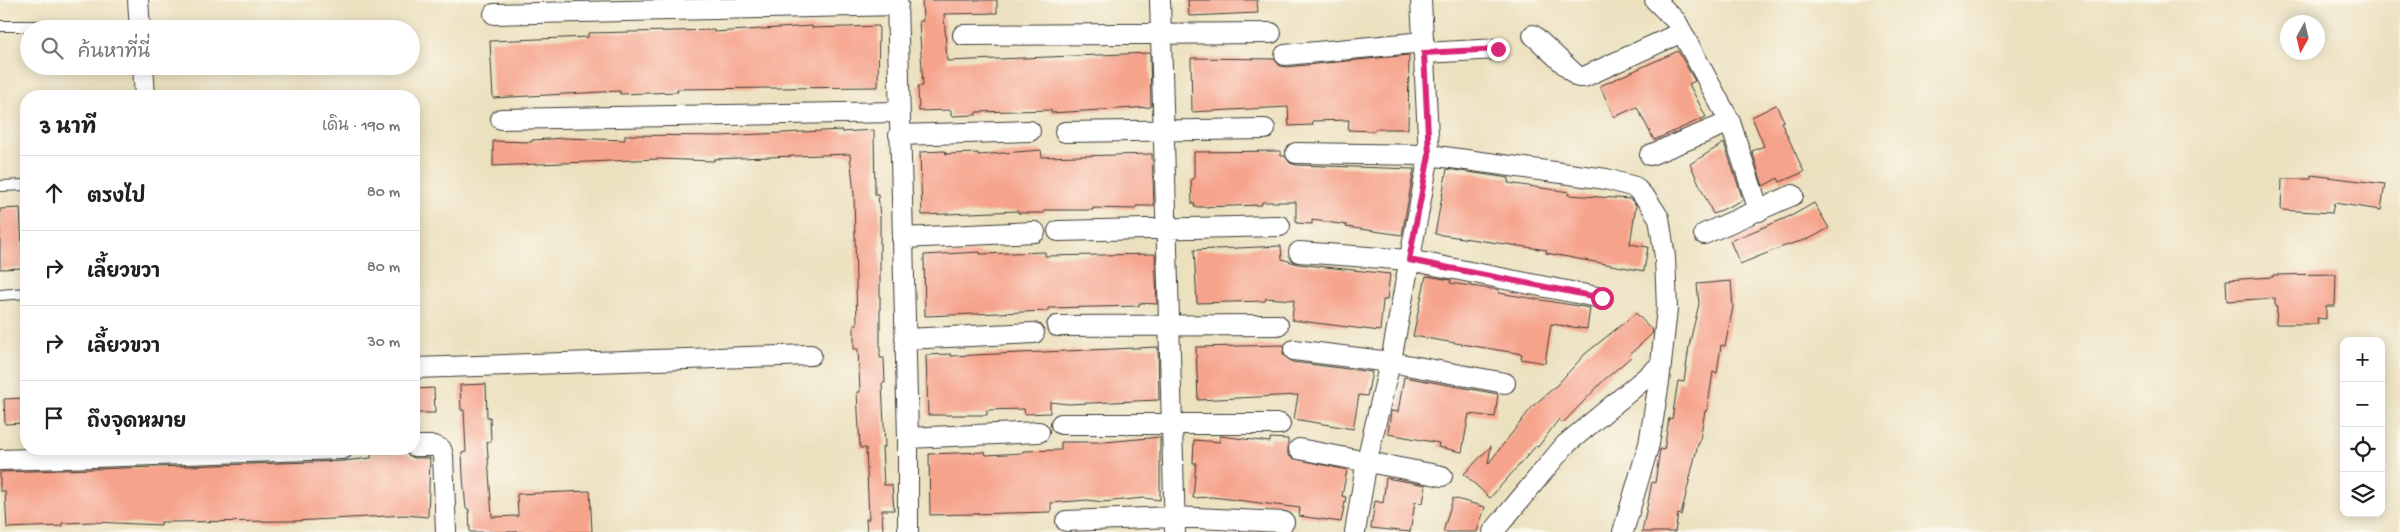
<!DOCTYPE html>
<html lang="th">
<head>
<meta charset="utf-8">
<style>
	:root { --surface:#fff; --page:#f6f6f6; --text:#202124; --muted:#757577; --line:#e0e0e0 }
	body { margin:0; font-family:"Gochi Hand","Playpen Sans Thai",sans-serif; background:var(--page); color:var(--text) }
	.controls { position:absolute; right:15px; bottom:15px; display:grid; overflow:hidden; border-radius:10px; box-shadow:0 2px 12px #0003 }
	.controls button { width:45px; height:45px; display:grid; place-items:center; padding:0; border:0; border-bottom:1px solid var(--line); background:var(--surface); color:var(--text); font:25px sans-serif }
	.compass { position:absolute; left:2280px; top:15px; width:45px; height:45px; border-radius:50%; background:var(--surface); box-shadow:0 2px 12px #0003; rotate:188deg }
	.stop { position:absolute; width:15px; height:15px; margin:-11px; border:4px solid #db2777; border-radius:50%; background:#fff }
	.stop.end { background:#db2777; border-color:#fff; box-shadow:0 1px 5px #0008 }
	.list { margin:0; padding:0; list-style:none }
	h2 { display:flex; justify-content:space-between; align-items:center; height:65px; margin:0; padding:0 20px; font-size:21px }
	h2 small { font-size:16px; font-weight:400; color:var(--muted) }
	.list li { display:grid; grid-template-columns:32px 1fr auto; gap:15px; align-items:center; box-sizing:border-box; height:75px; padding:0 20px; border-top:1px solid var(--line) }
	.list b { display:block; font-size:19px; white-space:nowrap }
	.list em { font-size:16px; font-style:normal; color:var(--muted) }
	.icon { flex:none; width:28px; height:28px; fill:none; stroke:currentColor; stroke-width:2; stroke-linecap:round; stroke-linejoin:round }
	.map { position:relative; flex:none; width:2400px; height:532px; overflow:hidden }
	.search { position:absolute; background:var(--surface); box-shadow:0 2px 12px #0003; left:20px; top:20px; width:400px; height:55px; display:flex; align-items:center; gap:12px; box-sizing:border-box; padding:0 18px; border-radius:28px; color:var(--muted); font-size:19px }
	.panel { position:absolute; background:var(--surface); box-shadow:0 2px 12px #0003; left:20px; top:90px; width:400px; height:365px; border-radius:20px }
	.map>svg:first-child { display:block }
</style>
</head>
<body>
<div class="map">
<svg width="2400" height="532" viewBox="0 0 2400 532">
	<rect width="100%" height="100%" fill="#fbf7ec"/>
	<filter id="ink" filterUnits="userSpaceOnUse"><feTurbulence type="fractalNoise" baseFrequency=".02" numOctaves="2"/><feDisplacementMap in="SourceGraphic" scale="10" xChannelSelector="R" yChannelSelector="G"/><feConvolveMatrix kernelMatrix="1 2 1 2 8 2 1 2 1" color-interpolation-filters="sRGB"/></filter>
	<filter id="wash" filterUnits="userSpaceOnUse"><feTurbulence type="fractalNoise" baseFrequency=".0096" numOctaves="4" result="noise"/><feDisplacementMap in="SourceGraphic" scale="20" xChannelSelector="R" yChannelSelector="G"/><feGaussianBlur stdDeviation="1.12" result="paint"/><feColorMatrix in="noise" values="0 0 0 0 0 0 0 0 0 0 0 0 0 0 0 0 0 1.4 0 .05"/><feComposite in="paint" operator="in"/></filter>
	<g filter="url(#wash)">
		<rect width="100%" height="100%" fill="#ece1bf"/>
		<g id="blocks">
			<path fill="#f6a38b" d="M922,0H997V13L944,14L947,61L1150,53L1151,107L1051,113V110L976,112V115L951,116V110L919,111L918,86H923L919,21H923Z
				M1188,0H1257L1258,13L1189,16Z
				M812,26V28L879,26L878,87L677,89L678,92L620,94V91L493,98L490,41L588,37V33L714,30V32Z
				M1678,51L1695,81L1689,84L1706,117L1654,140L1637,107L1614,117L1600,86Z
				M1409,55L1408,129H1375L1374,131L1348,130L1349,120L1312,121L1313,125L1289,126L1288,107L1192,112L1191,58L1274,59L1280,66L1286,67Z
				M1776,105L1784,121L1781,122L1804,172L1780,182L1778,178L1763,186L1752,151L1764,146L1752,117Z
				M842,130V132L874,130L875,194H878L880,218V358H884L885,383H882L885,447H882L884,485H892L894,510H882L883,532H867L866,519H869L866,448H860L857,392H860L858,349H854V325H857L854,194L850,154L714,159V161L658,159L493,166V141L532,142V140L565,138L625,140V135L722,136Z
				M1724,143L1743,200L1713,214L1690,164Z
				M1041,150L1042,157L1152,154L1154,206H1136L1135,209L1093,208V210H1044V213H1018V211L922,215L920,152L945,151L946,154L978,153V155Z
				M1281,151V156H1285L1290,163L1296,165L1414,169L1402,235L1346,227L1347,225L1312,220V224L1296,223V202H1262V205L1202,207H1194L1195,204H1192L1191,179H1194V152Z
				M1447,169L1509,178L1508,183L1569,192L1568,195L1630,199L1636,205L1630,244L1648,247L1644,271L1546,253L1547,250L1435,234Z
				M2311,175L2385,184L2381,210L2334,203L2332,213L2281,210L2282,179H2311Z
				M1814,203L1829,228L1811,238L1782,247L1740,264L1730,241L1793,215Z
				M20,208L23,268L0,269V209Z
				M1281,246L1282,259L1298,264L1390,274L1387,300H1383L1380,331L1292,320L1294,300L1266,298L1265,301L1197,303L1194,250Z
				M980,252V254L1045,252V256L1155,254L1157,304L1139,303V306L1048,308V311L925,316L924,255Z
				M2336,274L2335,306H2326V319L2317,318L2318,324H2276L2277,307H2275V298L2227,301L2226,280L2273,277V275Z
				M1426,276L1451,280L1450,283L1499,290V293L1590,308L1587,329L1551,324L1545,363L1521,359L1522,354L1413,336Z
				M1731,281L1733,307L1725,346L1721,345L1717,373L1713,372L1707,411H1705L1699,444H1698L1681,515L1678,514L1675,532H1642L1652,482L1655,483L1660,449L1664,450L1669,418L1672,419L1678,381L1684,382L1689,346L1699,304L1697,284Z
				M1636,313L1653,331L1652,334L1629,355L1631,357L1604,380L1563,423L1559,419L1538,447L1536,446L1490,498L1464,474L1491,446L1488,464L1533,406L1557,385L1585,354Z
				M1284,345L1283,355L1292,362L1372,372L1367,396L1359,395L1353,429L1294,419L1298,395L1198,400L1196,347Z
				M1158,347L1159,400L1068,404L1050,402V413L1025,414L1024,409L987,410V415H928L926,355L951,354V356Z
				M1404,377L1498,394L1495,417L1469,414L1462,452L1438,447L1439,443L1388,434L1391,411L1398,412Z
				M486,384L487,417H490L491,442H487L492,517L518,516L517,494L590,491L592,532H470L469,509H466L463,477L462,453L466,452L464,410H461L460,385Z
				M434,388L435,413H414V389Z
				M26,398V423L5,424L4,399Z
				M1220,436L1270,442V438L1288,439V455L1292,458L1347,470L1342,496L1346,497L1341,522L1299,516L1300,508L1212,497L1193,498L1196,463H1193L1194,440L1220,442Z
				M1160,437V500L1144,498L1103,502L1087,500L1051,503V512L930,515L929,454L985,452L986,455L1023,453V451L1061,450V442H1105Z
				M371,453H405L414,458H430L428,517L405,515L295,521L161,522V525L93,522L62,523V526L7,528L5,491H0V472L343,461L371,458Z
				M1386,478L1426,485L1423,503L1415,502L1410,532L1371,528L1375,501L1383,503Z
				M1453,498L1485,507L1477,532H1443Z"/>
		</g>
	</g>
	<g filter="url(#ink)">
		<use href="#blocks" fill-opacity="0" stroke="#3b3a34" stroke-width="1"/>
		<g fill="none" stroke-linecap="round" stroke-linejoin="round">
			<defs>
				<path id="service" d="M0,26H46L58,29
					M0,186L26,185
					M0,295L26,293"/>
				<path id="minor" d="M138,0L140,29
					M897,0L908,438V532
					M1160,0L1175,532
					M1655,0L1676,21L1730,122L1759,211
					M494,14L898,5
					M963,35L1271,33
					M1533,35L1578,77H1584L1682,32
					M1424,53L1498,49
					M1285,55L1424,42
					M143,66L145,96
					M501,119L899,112
					M1065,132L1265,129
					M899,135L1030,131
					M1296,153L1429,155L1606,179L1635,187L1648,201L1659,218L1665,257L1667,309L1659,382L1649,444L1623,532
					M1650,155L1730,122
					M1058,231L1280,226
					M1704,234L1793,195
					M902,238L1035,232
					M1299,252L1409,260L1602,298
					M1057,326L1278,325
					M905,339L1034,333
					M1294,350L1390,362L1505,383
					M414,368L811,355
					M1061,424H1280
					M908,438L1039,432
					M414,446H434L441,449L443,455L446,532
					M1299,449L1442,476
					M0,460L343,449
					M1066,521L1174,517L1284,522
					M1355,532L1367,460L1393,350L1429,155L1421,0
					M1493,532L1565,445L1661,365"/>
			</defs>
			<use href="#service" stroke="#3b3a34" stroke-width="12"/>
			<use href="#minor" stroke="#3b3a34" stroke-width="22"/>
			<use href="#service" stroke="#fff" stroke-width="10"/>
			<use href="#minor" stroke="#fff" stroke-width="20"/>
		</g>
	</g>
	<g fill="none" stroke-linecap="round" stroke-linejoin="round" filter="url(#ink)">
		<path stroke="#db2777" stroke-width="6" d="M1498,49L1424,53L1429,155L1409,260L1602,298"/>
	</g>
</svg>
<div class="controls">
<button>+</button>
<button>−</button>
<button><svg class="icon" aria-label="locate" viewBox="0 0 24 24"><circle cx="12" cy="12" r="6"/><path d="M12 2v4M12 18v4M2 12h4M18 12h4"/></svg></button>
<button><svg class="icon" aria-label="layers" viewBox="0 0 24 24"><path d="M12 4l9 5-9 5-9-5zM3 14l9 5 9-5"/></svg></button>
</div>
<svg class="compass" viewBox="-18 -18 36 36"><path d="M0-13l5 13h-10z" fill="#e53935"/><path d="M0 13l5-13h-10z" fill="#757577"/></svg>
<div class="stop" style="left:1602px;top:298px"></div>
<div class="stop end" style="left:1498px;top:49px"></div>
<div class="search"><svg class="icon" aria-label="search" viewBox="0 0 24 24"><circle cx="10" cy="10" r="6"/><path d="M15 15l6 6"/></svg>ค้นหาที่นี่</div>
<section class="panel">
<h2>3 นาที<small>เดิน · 190 m</small></h2>
<ul class="list">
<li><svg class="icon" aria-label="ahead" viewBox="0 0 24 24"><path d="M12 20V5M6 11l6-6 6 6"/></svg><div><b>ตรงไป</b></div><em>80 m</em></li>
<li><svg class="icon" aria-label="right" viewBox="0 0 24 24"><path d="M7 20v-9h11M14 6l5 5-5 5"/></svg><div><b>เลี้ยวขวา</b></div><em>80 m</em></li>
<li><svg class="icon" aria-label="right" viewBox="0 0 24 24"><path d="M7 20v-9h11M14 6l5 5-5 5"/></svg><div><b>เลี้ยวขวา</b></div><em>30 m</em></li>
<li><svg class="icon" aria-label="arrive" viewBox="0 0 24 24"><path d="M6 21V4h12l-3 4 3 4H6"/></svg><div><b>ถึงจุดหมาย</b></div></li>
</ul>
</section>
</div>
</body>
</html>
